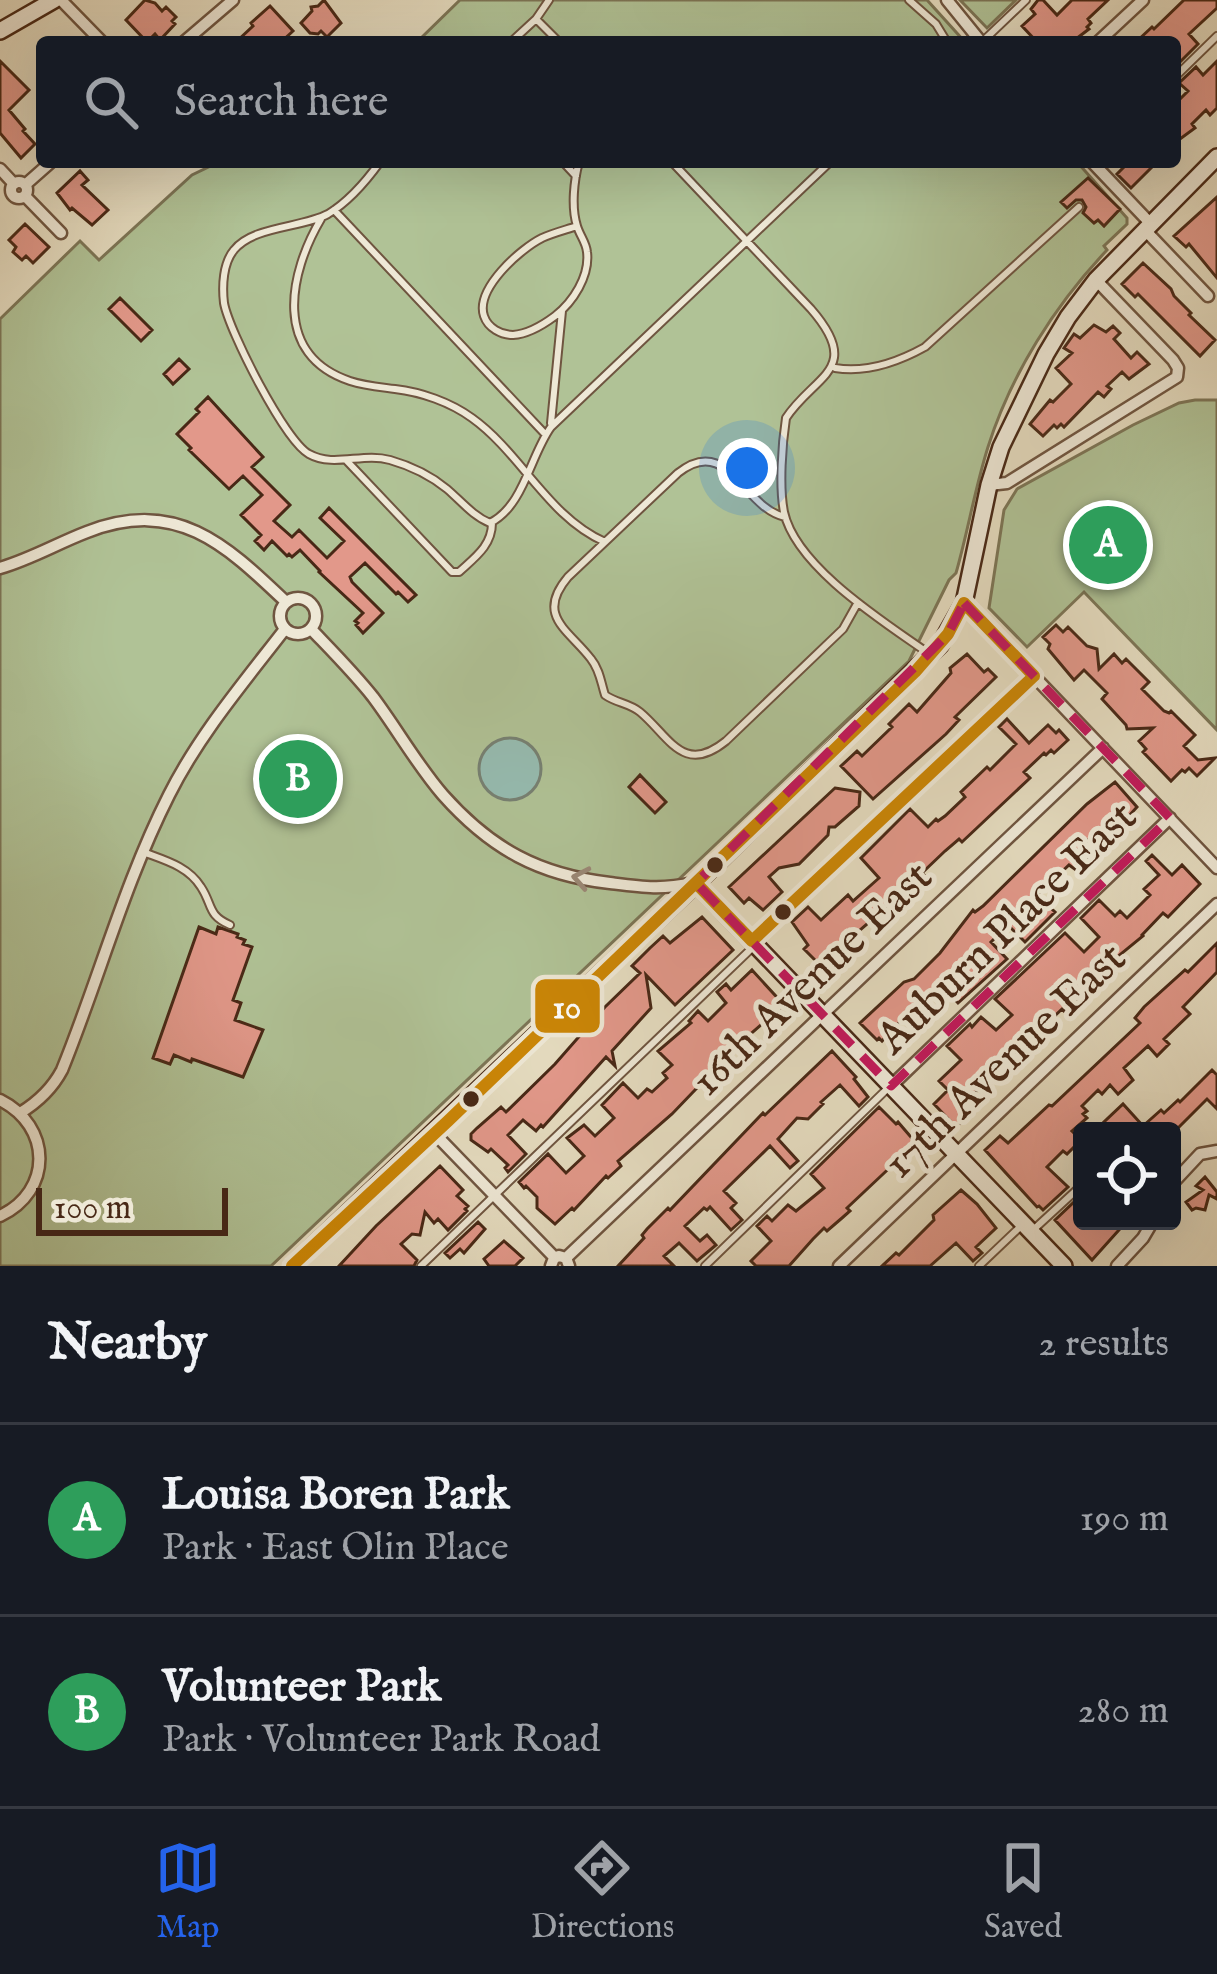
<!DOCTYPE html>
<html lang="en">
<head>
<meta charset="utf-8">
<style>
	:root { --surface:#171b24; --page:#20242c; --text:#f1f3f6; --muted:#9ea1a6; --line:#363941; --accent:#2563eb }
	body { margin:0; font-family:"IM FELL English",serif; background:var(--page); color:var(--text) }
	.controls { position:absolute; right:36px; bottom:36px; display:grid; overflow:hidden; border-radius:12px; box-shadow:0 12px 48px #0002 }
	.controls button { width:108px; height:108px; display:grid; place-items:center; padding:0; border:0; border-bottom:3px solid var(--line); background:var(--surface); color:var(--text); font:60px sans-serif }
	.scale { position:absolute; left:36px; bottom:30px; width:192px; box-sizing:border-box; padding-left:12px; border:6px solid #482816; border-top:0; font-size:33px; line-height:42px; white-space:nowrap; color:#482816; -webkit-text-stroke:9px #eee8d6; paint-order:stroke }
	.you { position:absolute; left:747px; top:468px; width:42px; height:42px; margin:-30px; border:9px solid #fff; border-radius:50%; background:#1a73e8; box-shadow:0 0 0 18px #1a73e833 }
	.badge { display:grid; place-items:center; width:78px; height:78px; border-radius:50%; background:var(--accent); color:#fff; font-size:39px; font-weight:700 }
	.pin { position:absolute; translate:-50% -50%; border:6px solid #fff; box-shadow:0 3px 12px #0006 }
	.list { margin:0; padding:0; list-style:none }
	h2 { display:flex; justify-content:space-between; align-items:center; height:156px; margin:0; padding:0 48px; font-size:51px }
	h2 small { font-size:39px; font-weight:400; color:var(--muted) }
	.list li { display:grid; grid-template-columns:78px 1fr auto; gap:36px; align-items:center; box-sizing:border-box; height:192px; padding:0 48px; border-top:3px solid var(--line) }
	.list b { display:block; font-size:45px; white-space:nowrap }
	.list p { margin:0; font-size:39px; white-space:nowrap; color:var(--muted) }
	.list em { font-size:39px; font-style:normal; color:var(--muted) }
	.icon { flex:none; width:66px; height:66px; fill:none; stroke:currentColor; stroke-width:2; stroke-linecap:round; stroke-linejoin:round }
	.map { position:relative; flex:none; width:1217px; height:1266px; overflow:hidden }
	.search { position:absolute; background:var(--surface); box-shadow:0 12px 48px #0002; left:36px; right:36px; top:36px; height:132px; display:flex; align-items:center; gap:30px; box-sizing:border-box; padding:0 42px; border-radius:12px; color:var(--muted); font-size:45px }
	.sheet { height:540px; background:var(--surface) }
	nav { display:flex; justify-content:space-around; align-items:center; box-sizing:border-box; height:168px; border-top:3px solid var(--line); background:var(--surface); font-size:33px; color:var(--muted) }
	nav a { display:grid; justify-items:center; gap:6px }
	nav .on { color:var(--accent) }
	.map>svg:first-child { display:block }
</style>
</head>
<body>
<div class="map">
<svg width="1217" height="1266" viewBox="0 0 1217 1266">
	<rect width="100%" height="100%" fill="#e5dcc0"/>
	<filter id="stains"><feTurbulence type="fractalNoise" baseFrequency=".00167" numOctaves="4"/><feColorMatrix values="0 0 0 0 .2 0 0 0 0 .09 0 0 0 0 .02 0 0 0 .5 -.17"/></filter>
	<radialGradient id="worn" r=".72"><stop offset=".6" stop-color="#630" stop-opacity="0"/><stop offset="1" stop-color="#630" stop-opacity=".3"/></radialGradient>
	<path fill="#b0c296" stroke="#7c7556" stroke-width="3" d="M460,0H927L965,42H417Z
		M960,0H1016L987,28Z
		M219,162H1077L1127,218V224L1104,246L1107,250C1055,305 1011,374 988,447C975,488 968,531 956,573L949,580L909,661L271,1266H0V319L80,241L99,260L192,175Z
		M1195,400H1217V730L1084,592L1027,647L989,608L1004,510L1017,489L1133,425L1179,403Z"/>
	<path fill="#96bcb1" stroke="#778173" stroke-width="3" d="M479 769a31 31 0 1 1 62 0a31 31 0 1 1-62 0Z"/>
	<path fill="#e2988a" stroke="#482816" stroke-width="3" d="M145,0L155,3L162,11L166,7L176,17L172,21L175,24L160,40L155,34L147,42L126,20Z
		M324,0L341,23L327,37L321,31L318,34L310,33L301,23L312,11L311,7L318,6Z
		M1038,0H1043L1057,15L1072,0H1108L1088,19L1091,23L1087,27L1089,29L1072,42H1037L1022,26L1035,14L1031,9Z
		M1184,0H1217V8L1189,34L1198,44L1175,67V42H1136L1152,27L1154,29Z
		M270,6L293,31L281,42H236L253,26L251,23Z
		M0,61L29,90L9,110L25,129L23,131L35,144L21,158L0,133Z
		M1217,61V108L1210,115L1206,110L1192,124L1195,128L1180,139L1175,133V104L1188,91L1179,83L1196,67L1203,75Z
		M1129,162H1157L1131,188L1117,174Z
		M80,171L88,180L82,185L108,210L92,225L72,208L70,210L57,193Z
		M1088,178L1120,209L1104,226L1098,220L1094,223L1083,213L1086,207L1082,200H1076L1067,208L1061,202Z
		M1217,197V278L1189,244L1186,247L1174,236Z
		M25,224L49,247L33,263L26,256L22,260L13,252L16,247L9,240Z
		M1143,263L1171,289L1174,296L1191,313L1189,315L1215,340L1200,356L1138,294L1135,297L1122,284Z
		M120,298L152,330L141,341L109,309Z
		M1094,325L1106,332L1113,326L1120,333L1114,339L1131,358L1137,352L1149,364L1129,379L1122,372L1107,386L1111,389L1104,397L1098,392L1064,427L1061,424L1057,428L1054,425L1043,436L1030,424L1050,400L1053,402L1071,384L1056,368L1072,353L1064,348L1074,334L1080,338Z
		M179,359L189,369L173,384L164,374Z
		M208,397L263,457L252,467L290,505L274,521L292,537L299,530L327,558L344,541L320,518L329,508L416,595L408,602L398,592L396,594L365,563L350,577L352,582L383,613L363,633L356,625L358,623L355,621L363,613L319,572L320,571L300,550L292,557L289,554L287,556L272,541L264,550L255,541L261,535L241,515L262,495L243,476L229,489L189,450L191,448L177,434L199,412L196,409Z
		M1056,625L1063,632L1068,627L1087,646L1097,649L1099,669L1114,654L1122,663L1126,659L1149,682L1142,689L1164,711L1169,713L1171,711L1195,735L1184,746L1198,760L1215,758L1197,776L1189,768L1185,772L1182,770L1171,781L1143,752L1146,749L1139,741L1153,728L1127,729L1126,725L1102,699L1107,693L1084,670L1074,680L1048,649L1050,644L1043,637Z
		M967,654L984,672L988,669L996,677L955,717L959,720L946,734L873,799L841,766L857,751L862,756L892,727L889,724L909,704L917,712L951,673L950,668Z
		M1007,719L1029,743L1048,725L1056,733L1059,730L1068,740L1054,753L1051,750L1046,755L1044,753L1024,772L1030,778L962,842L959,839L945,851L922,873L924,875L853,936L855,938L825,970L804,949L808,945L792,922L808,907L821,920L848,895L853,901L879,878L861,858L910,809L928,827L936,819L938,821L945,816L965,797L961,792L987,767L990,770L1016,744L999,727Z
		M640,775L666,802L655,813L629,787Z
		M1115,782L1137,807L1108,839L1098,830L1079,849L1090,861L1079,872L1069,865L1037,895L1055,912L1025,942L1008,925L991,942L1007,959L958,1003L943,987L936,994L932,991L915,1011L912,1009L882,1041L879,1038L877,1040L860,1023L904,982L914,979L940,953L973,910L975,912L983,906L1087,804Z
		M835,788L860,792L859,806L835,827H829L828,835L799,864L779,868L769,877L782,892L763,910L749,898L744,903L729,887Z
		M1152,855L1172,875L1182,865L1200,884L1168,917L1163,913L1142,935L1143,936L1111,962L1086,987L1084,994L1072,1006L1064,1011L1062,1009L989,1078L961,1107L969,1115L956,1127L934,1104L948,1090L939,1081L961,1060L947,1046L970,1024L972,1027L981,1017L996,1030L1012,1015L995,999L1065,933L1084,952L1099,937L1081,918L1099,900L1115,916L1120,911L1127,918L1150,895L1144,889L1159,875L1146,861Z
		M702,917L733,950L675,1005L646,975L651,1008L612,1051L615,1066L606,1057L543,1127L541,1125L536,1131L523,1120L508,1135L526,1154L508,1172L505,1168L508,1165L491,1149L488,1152L471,1140V1134L477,1128L501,1107L506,1112L555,1064L605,1007L640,973L632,966L650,948L663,936L670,943Z
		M199,927L216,934L218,927L238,934L237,937L245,940L243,944L252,947L233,1000L241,1003L235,1020L263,1030L243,1077L192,1059L191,1062L174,1055L170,1064L153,1058Z
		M1217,943V972L1183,1007L1190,1014L1164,1039L1169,1044L1157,1056L1148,1046L1124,1068L1133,1080L1118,1094L1110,1085L1102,1094L1098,1090L1082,1106L1087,1111L1083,1114L1087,1118L1072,1131L1081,1140L1067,1154L1063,1151L1047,1167L1068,1187L1043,1210L1039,1206L1037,1207L985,1150L1000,1136L1008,1143L1049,1105L1052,1106L1140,1023L1135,1018L1144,1007L1185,970L1188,972Z
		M752,970L784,1005L716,1064L718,1066L672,1114L618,1161L621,1166L608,1178L606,1176L574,1210L572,1208L555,1224L537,1208V1197L526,1186L524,1188L519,1182L548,1154L566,1173L584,1156L567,1138L584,1125L595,1136L614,1118L602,1105L623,1083L638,1098L647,1089L652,1092L667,1078L663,1073L672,1065L658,1051L691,1023L689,1021L698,1011L708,1021L726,1003L717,992L726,984L731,990Z
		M832,1051L856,1077L854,1079L868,1097L859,1106L840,1085L821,1102L823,1104L808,1119L797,1118L778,1139L798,1161L790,1168L770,1146L724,1191L736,1203L731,1208L742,1220L731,1230L710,1207L707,1210L704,1208L685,1226L700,1241L707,1235L716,1245L697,1261L679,1243L664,1256L674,1266H618L644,1238L642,1235L647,1229L668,1208L670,1210L763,1113L765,1115Z
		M1212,1070L1217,1075V1109L1207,1099L1175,1131H1102L1107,1126L1104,1122L1123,1104L1143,1126L1161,1110L1164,1113L1178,1100L1180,1102Z
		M879,1107L896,1124L898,1122L916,1143L847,1208L850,1211L842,1218L827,1231L824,1228L813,1239L789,1266H756L751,1261L771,1241L757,1226L767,1216L772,1221L788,1205L796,1211L824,1188L811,1174Z
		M440,1166L463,1190L457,1196L468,1206L465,1209L467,1211L448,1230L438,1219L434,1223L425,1212L420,1235L412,1234L401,1244L417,1260L414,1266H339L376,1226Z
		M1205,1177L1217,1192V1199L1209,1195L1205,1210L1196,1208L1192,1210L1186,1202L1203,1190L1196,1186Z
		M961,1190L977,1204L996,1228L976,1247L982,1253L973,1261L956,1243L930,1266H882L896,1253L899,1255L934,1220L933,1215Z
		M1074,1202L1082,1211V1221H1127L1092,1260L1055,1220Z
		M478,1222L485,1229L464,1253L460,1249L450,1258L445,1253Z
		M504,1241L523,1258L515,1266H489L484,1259Z"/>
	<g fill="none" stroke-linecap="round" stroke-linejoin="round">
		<defs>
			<path id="lane" d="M909,0L936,24L947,42
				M536,19L559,42
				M511,42L536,19L549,0
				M982,42L1026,0
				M1175,77L1217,36
				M380,162C367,180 348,202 328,214C302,228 253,226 234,250C223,263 222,286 224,303C229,331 285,441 309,454C334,468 363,452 390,460C411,466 430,475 447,489C461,501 473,516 490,523C524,506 530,456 551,427L830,162
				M563,162L576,176
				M672,162L811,309C864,370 814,375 786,418C782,444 779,487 784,512C796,567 884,622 928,653
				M334,210L545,434
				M321,219C289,273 272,355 350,381C365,386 380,387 395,389C421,392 450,402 472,418C521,453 548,517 605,542
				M577,226C565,230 553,233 542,238C520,249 475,289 484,316C488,328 501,335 513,335C528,334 543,325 555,316C573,302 590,276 587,252C586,242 580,236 577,226C571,207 574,180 579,162
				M835,368C865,373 898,362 925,347L1079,207
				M551,423L562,311
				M346,460L452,572H459C474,558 492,546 492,523
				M785,517C743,508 728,433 678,473L568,577C535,616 569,630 591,659C600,670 601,683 605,695C616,703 629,703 640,712C669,736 683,776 726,741L843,629L857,604
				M143,852C164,860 188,866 201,887C213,905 207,915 230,925
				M1032,1231L1082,1185
				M421,1266L752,948
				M705,1266L888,1088
				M979,1266L1020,1227"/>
			<path id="street" d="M61,0L102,42
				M947,0L981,42
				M184,42L233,0
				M1098,42L1143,0
				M1092,162L1150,223
				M0,169L14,184
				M11 190a8 8 0 1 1 16 0a8 8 0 1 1-16 0Z
				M25,185L51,162
				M25,196L61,233
				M1144,229L1208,296
				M989,485L1007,483L1177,377L1178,368L1173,360L1096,280
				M0,568C31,559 58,543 87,532C177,497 226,545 286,602
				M280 616a18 18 0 1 1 36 0a18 18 0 1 1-36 0Z
				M964,603L1217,868
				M311,629C332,651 354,673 373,697C397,729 417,765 443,795C491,849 539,875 610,883C642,887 661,890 693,883
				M752,941L1034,676
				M891,1086L1170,818
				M0,1100C52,1126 53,1191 0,1216
				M20,1113C38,1102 52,1089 62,1070C99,979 124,884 169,795C199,735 244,682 285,629
				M434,1133L555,1258
				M1172,1184L1200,1154L1217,1151
				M566,1258L1103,748
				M551,1266L554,1258L559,1256L566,1258L569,1266
				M839,1266L1217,904
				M1117,1266L1143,1238L1153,1221"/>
			<path id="secondary" d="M0,31L54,0
				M696,883L1064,1266
				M292,1266L708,872L940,645L964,603L989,485L1001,447L1046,354L1068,317L1096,280L1217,157"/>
		</defs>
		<use href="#lane" stroke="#6f5540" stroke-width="10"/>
		<use href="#street" stroke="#6f5540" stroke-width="15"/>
		<use href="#secondary" stroke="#482816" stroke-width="20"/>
		<use href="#lane" stroke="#eee8d6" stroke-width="6"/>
		<use href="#street" stroke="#eee8d6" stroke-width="10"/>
		<use href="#secondary" stroke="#eee8d6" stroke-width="15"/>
		<defs>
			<path id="bus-1" d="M292,1266L448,1121L915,672L948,634L964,603L1034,676L752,941L696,883"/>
		</defs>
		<use href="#bus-1" stroke="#eee8d6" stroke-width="21"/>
		<use href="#bus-1" stroke="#cb8606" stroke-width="12"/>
	</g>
	<defs><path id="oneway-chevron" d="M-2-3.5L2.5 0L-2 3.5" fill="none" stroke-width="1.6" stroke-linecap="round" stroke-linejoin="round" transform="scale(3)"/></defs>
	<use stroke="#9b8876" href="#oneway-chevron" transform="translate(581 878) rotate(-169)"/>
	<path fill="none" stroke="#c2185b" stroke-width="9" stroke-dasharray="24 15" stroke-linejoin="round" d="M964,603L1170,818L891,1086L696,883L948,634Z"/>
	<g fill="#482816" stroke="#eee8d6" stroke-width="4.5">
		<circle cx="715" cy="865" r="10"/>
		<circle cx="783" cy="912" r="10"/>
		<circle cx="471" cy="1099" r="10"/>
	</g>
	<g text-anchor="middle" stroke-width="10" stroke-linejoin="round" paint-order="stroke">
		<g font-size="45" fill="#482816" stroke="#eee8d6">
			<text transform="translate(1005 926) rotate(-44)" y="16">Auburn Place East</text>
			<text transform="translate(810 977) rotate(-44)" y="16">16th Avenue East</text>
			<text transform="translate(1003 1059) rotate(-44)" y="16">17th Avenue East</text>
		</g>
	</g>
	<rect stroke="#eee8d6" stroke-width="4.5" x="533" y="977" width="69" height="58" rx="12" fill="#cb8606"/>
	<g font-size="33" text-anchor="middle" font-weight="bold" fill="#fff">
		<text x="567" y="1018">10</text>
	</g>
	<rect width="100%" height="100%" filter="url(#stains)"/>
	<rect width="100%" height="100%" fill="url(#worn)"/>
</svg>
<div class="controls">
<button><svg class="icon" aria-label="locate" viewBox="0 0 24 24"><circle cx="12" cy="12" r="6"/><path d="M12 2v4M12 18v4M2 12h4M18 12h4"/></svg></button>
</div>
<div class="scale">100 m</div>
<div class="you"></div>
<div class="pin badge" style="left:1108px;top:545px;background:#2e9e5b">A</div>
<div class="pin badge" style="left:298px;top:779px;background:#2e9e5b">B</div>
<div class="search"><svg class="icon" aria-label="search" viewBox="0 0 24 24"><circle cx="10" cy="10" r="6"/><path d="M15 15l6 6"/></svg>Search here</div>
</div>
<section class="sheet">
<h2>Nearby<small>2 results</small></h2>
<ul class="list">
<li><span class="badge" style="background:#2e9e5b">A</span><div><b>Louisa Boren Park</b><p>Park · East Olin Place</p></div><em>190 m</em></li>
<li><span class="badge" style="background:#2e9e5b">B</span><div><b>Volunteer Park</b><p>Park · Volunteer Park Road</p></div><em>280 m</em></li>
</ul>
</section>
<nav>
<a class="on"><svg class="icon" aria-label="map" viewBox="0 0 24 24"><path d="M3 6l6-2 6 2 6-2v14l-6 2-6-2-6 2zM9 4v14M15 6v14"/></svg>Map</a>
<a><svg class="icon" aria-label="directions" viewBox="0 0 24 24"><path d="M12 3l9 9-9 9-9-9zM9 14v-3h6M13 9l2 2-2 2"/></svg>Directions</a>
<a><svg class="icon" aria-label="saved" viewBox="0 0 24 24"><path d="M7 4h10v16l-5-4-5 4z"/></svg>Saved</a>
</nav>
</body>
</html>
